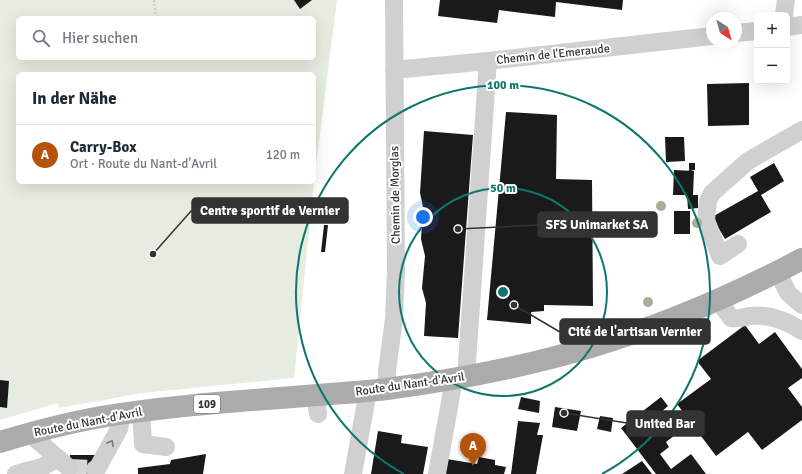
<!DOCTYPE html>
<html lang="de">
<head>
<meta charset="utf-8">
<style>
	:root { --surface:#fff; --page:#f6f6f7; --text:#1f2937; --muted:#747a83; --line:#e0e1e3; --accent:#b45309 }
	body { margin:0; font-family:Signika,sans-serif; background:var(--page); color:var(--text) }
	.controls { position:absolute; right:12px; top:12px; display:grid; overflow:hidden; border-radius:6px; box-shadow:0 4px 16px #0002 }
	.controls button { width:36px; height:36px; display:grid; place-items:center; padding:0; border:0; border-bottom:1px solid var(--line); background:var(--surface); color:var(--text); font:20px sans-serif }
	.compass { position:absolute; left:706px; top:12px; width:36px; height:36px; border-radius:50%; background:var(--surface); box-shadow:0 4px 16px #0002; rotate:143deg }
	.you { position:absolute; left:423px; top:217px; width:14px; height:14px; margin:-10px; border:3px solid #fff; border-radius:50%; background:#1a73e8; box-shadow:0 0 0 6px #1a73e833 }
	.badge { display:grid; place-items:center; width:26px; height:26px; border-radius:50%; background:var(--accent); color:#fff; font-size:13px; font-weight:700 }
	.pin { position:absolute; translate:-50% -33px; filter:drop-shadow(0 1px 2px #0008) }
	.pin::after { content:''; position:absolute; top:21px; width:14px; height:12px; background:inherit; clip-path:polygon(0 0,100% 0,50% 100%) }
	.list { margin:0; padding:0; list-style:none }
	h2 { display:flex; justify-content:space-between; align-items:center; height:52px; margin:0; padding:0 16px; font-size:17px }
	h2 small { font-size:13px; font-weight:400; color:var(--muted) }
	.list li { display:grid; grid-template-columns:26px 1fr auto; gap:12px; align-items:center; box-sizing:border-box; height:60px; padding:0 16px; border-top:1px solid var(--line) }
	.list b { display:block; font-size:15px; white-space:nowrap }
	.list p { margin:0; font-size:13px; white-space:nowrap; color:var(--muted) }
	.list em { font-size:13px; font-style:normal; color:var(--muted) }
	.icon { flex:none; width:22px; height:22px; fill:none; stroke:currentColor; stroke-width:2; stroke-linecap:round; stroke-linejoin:round }
	.map { position:relative; flex:none; width:802px; height:474px; overflow:hidden }
	.search { position:absolute; background:var(--surface); box-shadow:0 4px 16px #0002; left:16px; top:16px; width:300px; height:44px; display:flex; align-items:center; gap:10px; box-sizing:border-box; padding:0 14px; border-radius:6px; color:var(--muted); font-size:15px }
	.panel { position:absolute; background:var(--surface); box-shadow:0 4px 16px #0002; left:16px; top:72px; width:300px; height:112px; border-radius:6px }
	.map>svg:first-child { display:block }
</style>
</head>
<body>
<div class="map">
<svg width="802" height="474" viewBox="0 0 802 474">
	<rect width="100%" height="100%" fill="#fff"/>
	<path fill="#e6ecdf" fill-rule="evenodd" d="M0,0H337L314,181V74H18V182H314L294,378L142,393L59,408L58,403L0,420ZM18,18H314V58H18Z"/>
	<path fill="#1a1a1a" d="M294,0H312L300,9Z
		M440,0H623L622,10L556,2L555,17L499,10L497,23L438,16Z
		M749,83V125L708,126L707,84Z
		M506,112L557,115L556,179L592,180L593,306L544,305V311L531,312V324L487,320Z
		M424,131L473,135L458,338L424,336L426,303L422,288L425,256L421,239L423,207L420,193Z
		M665,137H684L685,161L666,162Z
		M689,163H695V170L689,171Z
		M774,163L784,181L761,195L771,212L725,239L712,217L758,191L750,177Z
		M674,170L694,171L693,195H698V208L688,209L687,195H673Z
		M674,211H690V234H674Z
		M324,225H328L325,252H321Z
		M745,325L759,344L775,332L802,369V378L788,388L802,407V420L762,450L748,432L716,456L677,404L711,379L697,361Z
		M0,380L9,381L7,408L0,407Z
		M521,397L540,401L539,413L518,409Z
		M661,397L668,406L660,413L667,423L670,421L679,432L666,442L669,447L660,454L671,469L691,454L706,474H656L621,428Z
		M555,407L581,411L577,431L552,427Z
		M600,416L613,418L611,432L597,429Z
		M518,421L540,423L537,435H543L536,474H511Z
		M378,431L402,435L401,443L428,447L423,474H371Z
		M206,454L203,474H138V468L170,464L171,460Z
		M70,455H96L95,474H69Z
		M479,457L495,460V465L506,467L504,474H444L447,459L477,464Z
		M642,461L652,474H622Z"/>
	<g fill="none" stroke-linecap="round" stroke-linejoin="round">
		<path stroke="#d6d6d6" stroke-width="18" stroke-dasharray="18 9" stroke-linecap="butt" d="M69,468L95,469"/>
		<path stroke="#cdcdcd" stroke-width="2.5" stroke-dasharray="2 2" stroke-linecap="butt" d="M154,0L156,18"/>
		<path stroke="#d0d0d0" stroke-width="18" d="M784,15L786,0
			M787,27L802,25
			M736,33L757,31
			M394,70L488,61L712,36
			M738,244L720,256L706,220L708,201L712,193L748,161L802,130
			M778,272L788,293L802,305
			M718,300L731,318C738,319 744,317 750,316C770,314 786,320 802,331
			M466,377L488,61
			M387,389V371L394,319L396,272L394,0
			M315,395L318,414
			M141,412L143,444L166,447
			M29,433L69,468
			M95,469H97L119,429L122,414
			M16,474L42,467L58,458
			M353,474L368,391
			M437,474L454,379"/>
		<path stroke="#ababab" stroke-width="22" d="M0,442C33,432 67,423 101,417C172,405 245,401 317,395C340,393 364,392 387,389C456,380 524,367 591,347C664,325 734,295 802,259"/>
	</g>
	<g fill="#a2b095">
		<circle cx="661" cy="206" r="5"/>
		<circle cx="697" cy="223" r="5"/>
		<circle cx="648" cy="302" r="5"/>
	</g>
	<defs><path id="oneway-chevron" d="M-2-3.5L2.5 0L-2 3.5" fill="none" stroke-width="1.6" stroke-linecap="round" stroke-linejoin="round"/></defs>
	<use stroke="#7a7a7a" href="#oneway-chevron" transform="translate(111 443) rotate(-61)"/>
	<g fill="none" stroke="#0f766e" stroke-width="2">
		<circle cx="503" cy="292" r="104"/>
		<path d="M404 474A207 207 0 1 1 602 474"/>
	</g>
	<g text-anchor="middle" stroke-width="4" stroke-linejoin="round" paint-order="stroke">
		<rect fill="#fff" stroke="#707070" stroke-width="1" x="194" y="395" width="26" height="18" rx="3"/>
		<g font-size="11" font-weight="bold" fill="#333">
			<text x="207" y="408">109</text>
		</g>
		<g font-size="12" fill="#333" stroke="#fff">
			<text transform="translate(553 54) rotate(-6)" y="4">Chemin de l'Emeraude</text>
			<text transform="translate(395 195) rotate(-91)" y="4">Chemin de Morglas</text>
			<text transform="translate(410 384) rotate(-8)" y="4">Route du Nant-d'Avril</text>
			<text transform="translate(88 422) rotate(-11)" y="4">Route du Nant-d'Avril</text>
		</g>
	</g>
	<circle cx="503" cy="292" r="6" fill="#0f766e" stroke="#fff" stroke-width="2"/>
	<g font-size="12" text-anchor="middle" font-weight="bold" fill="#0f766e" stroke="#fff" stroke-width="4" stroke-linejoin="round" paint-order="stroke">
		<text x="503" y="89">100 m</text>
		<text x="503" y="192">50 m</text>
	</g>
	<path fill="none" stroke="#333" stroke-width="1.5" d="M153 254L192 210M458 229L538 225M514 305L560 332M564 413L627 423"/>
	<g fill="#333" stroke="#fff" stroke-width="1.5">
		<circle cx="153" cy="254" r="4"/>
		<circle cx="458" cy="229" r="4"/>
		<circle cx="514" cy="305" r="4"/>
		<circle cx="564" cy="413" r="4"/>
	</g>
	<g fill="#333" stroke="#333" stroke-width="1.5">
		<rect x="192" y="198" width="156" height="25" rx="4"/>
		<rect x="538" y="212" width="119" height="25" rx="4"/>
		<rect x="560" y="319" width="150" height="25" rx="4"/>
		<rect x="627" y="411" width="77" height="25" rx="4"/>
	</g>
	<g font-size="13" text-anchor="middle" font-weight="bold" fill="#fff">
		<text x="270" y="215">Centre sportif de Vernier</text>
		<text x="597" y="229">SFS Unimarket SA</text>
		<text x="635" y="336">Cité de l'artisan Vernier</text>
		<text x="665" y="428">United Bar</text>
	</g>
</svg>
<div class="controls">
<button>+</button>
<button>−</button>
</div>
<svg class="compass" viewBox="-18 -18 36 36"><path d="M0-13l5 13h-10z" fill="#e53935"/><path d="M0 13l5-13h-10z" fill="#747a83"/></svg>
<div class="you"></div>
<div class="pin badge" style="left:473px;top:466px">A</div>
<div class="search"><svg class="icon" aria-label="search" viewBox="0 0 24 24"><circle cx="10" cy="10" r="6"/><path d="M15 15l6 6"/></svg>Hier suchen</div>
<section class="panel">
<h2>In der Nähe<small></small></h2>
<ul class="list">
<li><span class="badge">A</span><div><b>Carry-Box</b><p>Ort · Route du Nant-d'Avril</p></div><em>120 m</em></li>
</ul>
</section>
</div>
</body>
</html>
